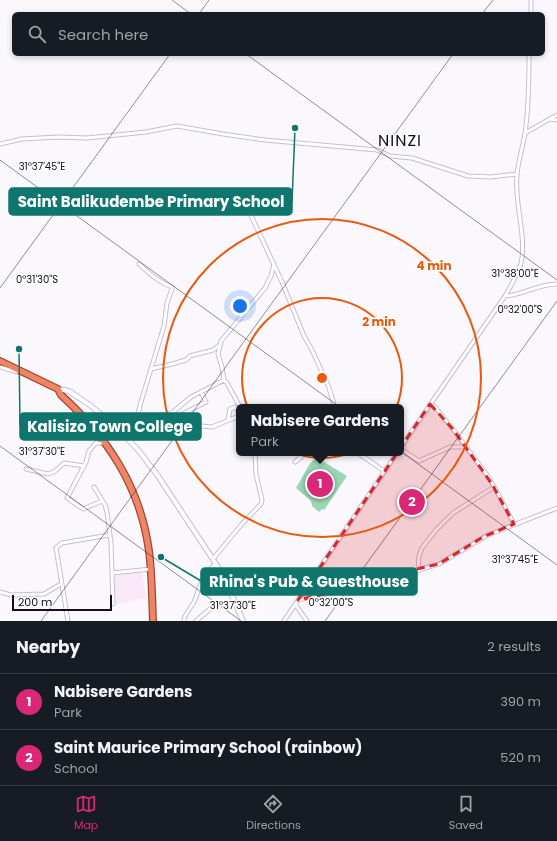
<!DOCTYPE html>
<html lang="en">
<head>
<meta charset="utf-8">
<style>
	:root { --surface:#171b24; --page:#20242c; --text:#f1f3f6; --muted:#9ea1a6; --line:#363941; --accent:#db2777 }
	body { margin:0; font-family:Poppins,sans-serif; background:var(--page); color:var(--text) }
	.scale { position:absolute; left:12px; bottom:10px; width:100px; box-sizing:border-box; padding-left:4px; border:2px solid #130e17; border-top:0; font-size:11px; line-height:14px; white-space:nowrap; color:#130e17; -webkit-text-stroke:3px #fff; paint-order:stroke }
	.you { position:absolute; left:240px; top:306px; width:14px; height:14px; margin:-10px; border:3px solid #fff; border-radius:50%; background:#1a73e8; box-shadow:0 0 0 6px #1a73e833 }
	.badge { display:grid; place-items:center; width:26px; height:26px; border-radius:50%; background:var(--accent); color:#fff; font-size:13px; font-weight:700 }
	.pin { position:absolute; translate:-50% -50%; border:2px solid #fff; box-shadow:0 1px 4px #0006 }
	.popup { position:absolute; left:236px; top:404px; width:168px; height:52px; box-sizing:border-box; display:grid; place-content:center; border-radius:6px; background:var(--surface); filter:drop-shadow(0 1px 3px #0005); font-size:13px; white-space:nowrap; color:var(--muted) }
	.popup b { font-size:15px; color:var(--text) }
	.popup::after { content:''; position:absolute; left:50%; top:100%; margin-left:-8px; border:8px solid transparent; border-top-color:var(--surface) }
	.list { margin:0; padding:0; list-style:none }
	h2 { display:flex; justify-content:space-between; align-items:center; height:52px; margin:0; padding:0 16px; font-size:17px }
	h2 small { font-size:13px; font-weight:400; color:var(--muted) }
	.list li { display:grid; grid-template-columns:26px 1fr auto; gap:12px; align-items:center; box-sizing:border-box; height:56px; padding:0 16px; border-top:1px solid var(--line) }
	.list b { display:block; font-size:15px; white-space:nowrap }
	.list p { margin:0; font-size:13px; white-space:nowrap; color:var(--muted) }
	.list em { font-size:13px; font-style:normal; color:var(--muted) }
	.icon { flex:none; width:22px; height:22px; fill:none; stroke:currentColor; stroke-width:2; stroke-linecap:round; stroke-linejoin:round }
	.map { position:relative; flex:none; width:557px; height:621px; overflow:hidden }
	.search { position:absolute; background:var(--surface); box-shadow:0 2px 6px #0003; left:12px; right:12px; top:12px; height:44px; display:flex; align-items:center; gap:10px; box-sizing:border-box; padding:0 14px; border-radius:6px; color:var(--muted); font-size:15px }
	.sheet { height:164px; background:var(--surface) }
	nav { display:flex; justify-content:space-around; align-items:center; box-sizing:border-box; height:56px; border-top:1px solid var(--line); background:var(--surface); font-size:11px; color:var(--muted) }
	nav a { display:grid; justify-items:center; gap:2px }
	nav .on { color:var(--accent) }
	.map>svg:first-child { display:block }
</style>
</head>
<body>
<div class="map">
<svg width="557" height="621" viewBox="0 0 557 621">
	<rect width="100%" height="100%" fill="#faf7fd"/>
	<path fill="#fae8f9" d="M142,572L146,598L116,604L114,574Z"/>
	<path fill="#99d6b5" d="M316,457L347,476L324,510L322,509L319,512L312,506L311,501L296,488L309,465Z"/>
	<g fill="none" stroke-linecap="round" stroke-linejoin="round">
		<defs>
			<path id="minor" d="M531,14V0
				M550,119L557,120
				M525,133L557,115
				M0,144L22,139L58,137L87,138L146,132L177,126L183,127L223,134L265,140L377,150L390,156L412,158L468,176L491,177L517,174
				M248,209L282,282L304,336L312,350L328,385L335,407
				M505,296C523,295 538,284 557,284
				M0,367L17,372
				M151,369L172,364L186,360L190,356L213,350L221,344
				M430,404L435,407L452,428L487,475L496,490L514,524
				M240,407L227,383L224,380L222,367L218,354L221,341L265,288L271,276L274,264
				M167,414L191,425L212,427L239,416
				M175,418L206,402L201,392
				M228,420L230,409L235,407L239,412
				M135,425L173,412L191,397L224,380
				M118,429L135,425L141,402L164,326L167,303L172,289V287C158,282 150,274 139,264
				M401,447L505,296C511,285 518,275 521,263C527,237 514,203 517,175C518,161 523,147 525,133C529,107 529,80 529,54
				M401,449L419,461L450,447H465
				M358,453L384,471
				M295,462L306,453
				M26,469L48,474L54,472L64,463L84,466
				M94,487L105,505L107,512L111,543L113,604
				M102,501L83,509L67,498L86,462L89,451L96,443H103
				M213,559L241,525L261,504L262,500L256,474L255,453
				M418,571L419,556L422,548L436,530L453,513L494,487
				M112,573L151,569
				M0,592L11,595L44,594L61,584
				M298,600L355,588L362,586L377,578L401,575L439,564L488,535L557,508
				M295,604L307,621
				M68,621L56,548L58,546L62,543L109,535
				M184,621L185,616L194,602L202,581L208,571L216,564
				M196,621L210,609
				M284,621L397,453"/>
			<path id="tertiary" d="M58,389L69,391L91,406L118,429L139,451L158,476L216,564L228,586L243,621"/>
			<path id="trunk" d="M0,361L58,389L61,395C108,438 140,486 149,551C152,574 152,598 153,621"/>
		</defs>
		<use href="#minor" stroke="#c8bcd6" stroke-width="5"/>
		<use href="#tertiary" stroke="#c8bcd6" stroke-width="6"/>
		<use href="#trunk" stroke="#9f4732" stroke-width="8"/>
		<use href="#minor" stroke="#fff" stroke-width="3"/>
		<use href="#tertiary" stroke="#fff" stroke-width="4"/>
		<use href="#trunk" stroke="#ef8466" stroke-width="5.5"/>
	</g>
	<path fill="#d62828" fill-opacity="0.2" stroke="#d62828" stroke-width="3" stroke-dasharray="8 5" stroke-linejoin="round" d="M430,404L452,428L492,484L514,524L483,537L439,564L377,578L355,588L298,600Z"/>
	<path fill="none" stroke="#130e17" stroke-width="1" stroke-opacity="0.45" d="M172,0L191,14M199,14L209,0M482,14L493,0M246,54L557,280M0,160L557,565M0,288L170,54M0,446L241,621M41,621L453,54M325,621L557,301"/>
	<g fill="none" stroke="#e8590c" stroke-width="2">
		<circle cx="322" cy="378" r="80"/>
		<circle cx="322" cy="378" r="159"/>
	</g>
	<g text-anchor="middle" stroke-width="3" stroke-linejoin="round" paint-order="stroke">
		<g font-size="16" letter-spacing="1" fill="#130e17" stroke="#fff">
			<text x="400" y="146">NINZI</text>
		</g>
	</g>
	<g font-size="10" text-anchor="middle" fill="#130e17" stroke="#fff" stroke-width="3" stroke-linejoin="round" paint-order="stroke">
		<text x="42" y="170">31°37'45"E</text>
		<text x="515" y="277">31°38'00"E</text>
		<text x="37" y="283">0°31'30"S</text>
		<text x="520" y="313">0°32'00"S</text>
		<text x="42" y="455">31°37'30"E</text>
		<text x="515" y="563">31°37'45"E</text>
		<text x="331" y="606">0°32'00"S</text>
		<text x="233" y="609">31°37'30"E</text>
	</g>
	<circle cx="322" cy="378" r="6" fill="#e8590c" stroke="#fff" stroke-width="2"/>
	<g font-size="12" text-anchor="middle" font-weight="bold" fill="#e8590c" stroke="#fff" stroke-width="3" stroke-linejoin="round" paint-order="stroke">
		<text x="434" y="270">4 min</text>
		<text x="379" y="326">2 min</text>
	</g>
	<path fill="none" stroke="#0f766e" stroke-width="1.5" d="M295 128L292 202M19 349L20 426M161 557L201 581"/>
	<g fill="#0f766e" stroke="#fff" stroke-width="1.5">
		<circle cx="295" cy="128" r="4"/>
		<circle cx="19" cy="349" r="4"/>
		<circle cx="161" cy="557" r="4"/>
	</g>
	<g fill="#0f766e" stroke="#0f766e" stroke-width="1.5">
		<rect x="9" y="188" width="283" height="27" rx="4"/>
		<rect x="20" y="413" width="181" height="27" rx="4"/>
		<rect x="201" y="568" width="216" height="27" rx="4"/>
	</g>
	<g font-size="15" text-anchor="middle" font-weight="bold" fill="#fff">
		<text x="151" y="207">Saint Balikudembe Primary School</text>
		<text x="110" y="432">Kalisizo Town College</text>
		<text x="309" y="587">Rhina's Pub &amp; Guesthouse</text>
	</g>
</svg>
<div class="scale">200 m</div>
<div class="you"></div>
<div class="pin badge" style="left:320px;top:484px">1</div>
<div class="popup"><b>Nabisere Gardens</b>Park</div>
<div class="pin badge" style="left:412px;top:502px">2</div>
<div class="search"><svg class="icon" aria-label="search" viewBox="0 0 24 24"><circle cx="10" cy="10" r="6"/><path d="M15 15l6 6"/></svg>Search here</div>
</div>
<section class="sheet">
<h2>Nearby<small>2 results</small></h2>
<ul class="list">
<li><span class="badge">1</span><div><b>Nabisere Gardens</b><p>Park</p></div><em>390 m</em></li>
<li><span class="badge">2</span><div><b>Saint Maurice Primary School (rainbow)</b><p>School</p></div><em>520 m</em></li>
</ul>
</section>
<nav>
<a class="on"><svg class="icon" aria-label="map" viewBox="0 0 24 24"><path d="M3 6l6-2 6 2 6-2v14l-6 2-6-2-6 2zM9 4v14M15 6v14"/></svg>Map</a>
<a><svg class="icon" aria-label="directions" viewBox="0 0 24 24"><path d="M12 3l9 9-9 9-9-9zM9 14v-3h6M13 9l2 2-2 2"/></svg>Directions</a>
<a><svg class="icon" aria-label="saved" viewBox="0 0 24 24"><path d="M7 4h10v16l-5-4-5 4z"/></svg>Saved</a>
</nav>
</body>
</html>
